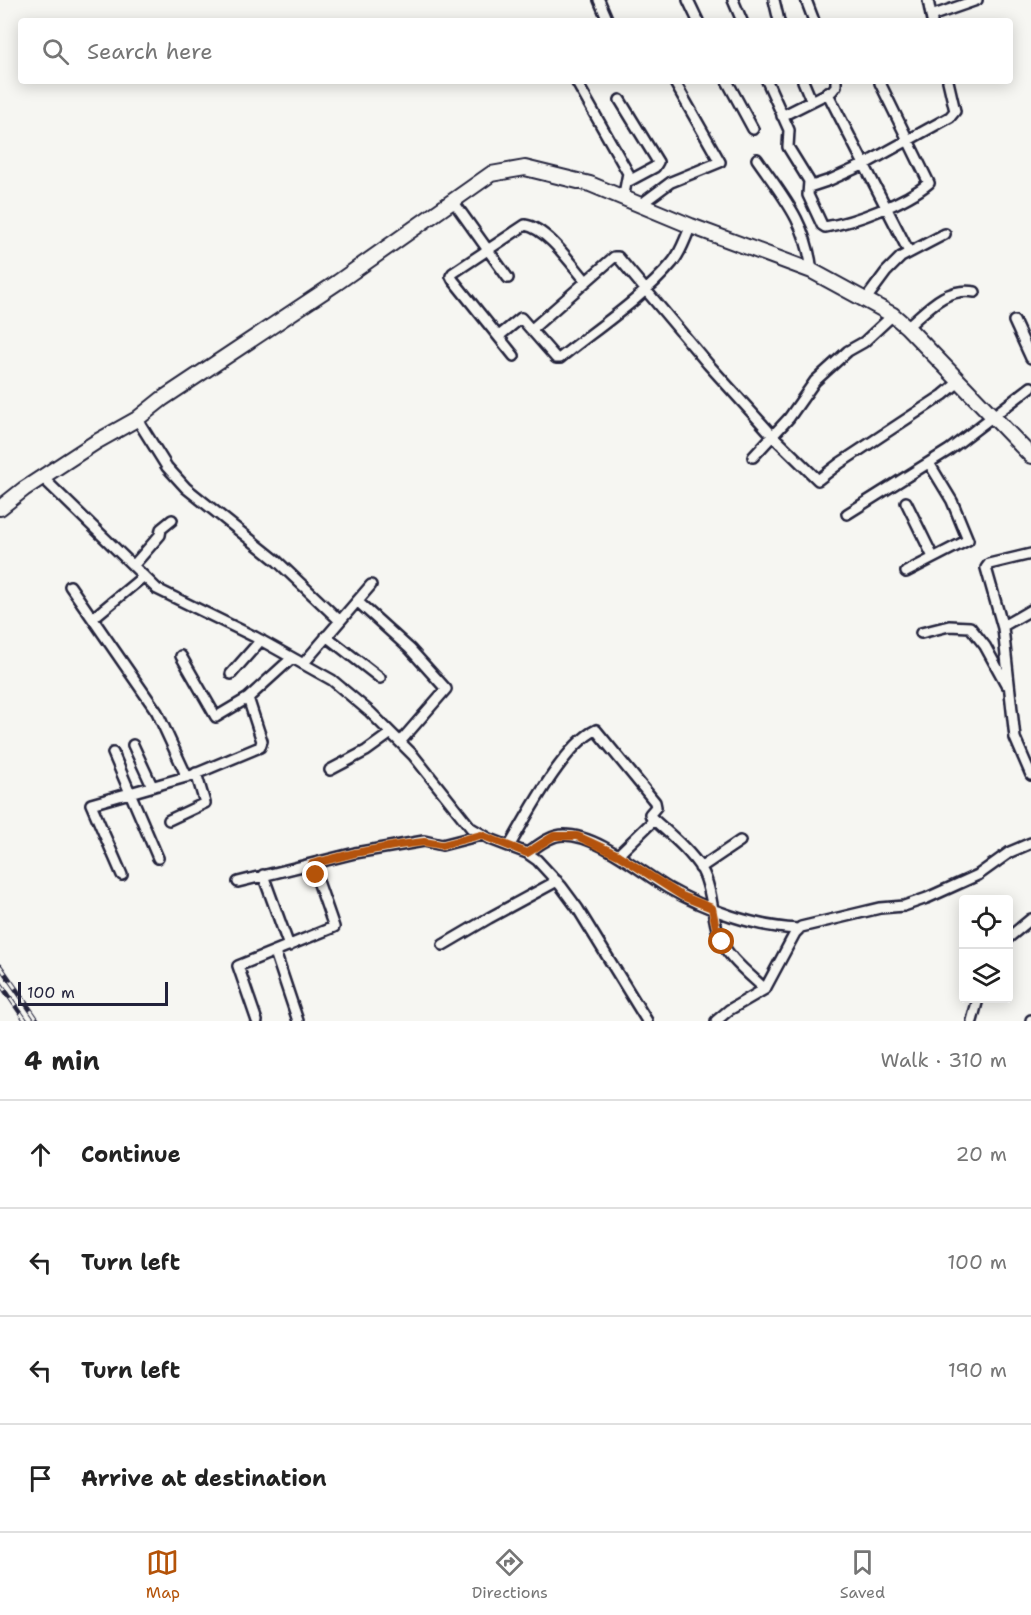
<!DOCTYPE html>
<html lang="en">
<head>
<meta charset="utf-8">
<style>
	:root { --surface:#fff; --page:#f2f2f2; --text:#222; --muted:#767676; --line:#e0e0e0; --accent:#b45309 }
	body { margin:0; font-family:"Shantell Sans",sans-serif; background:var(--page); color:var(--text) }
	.controls { position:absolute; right:18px; bottom:18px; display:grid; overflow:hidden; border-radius:6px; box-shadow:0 3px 15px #0003 }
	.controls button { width:54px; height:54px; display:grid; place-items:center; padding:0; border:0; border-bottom:2px solid var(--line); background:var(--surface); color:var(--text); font:30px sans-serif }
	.scale { position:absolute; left:18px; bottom:15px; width:150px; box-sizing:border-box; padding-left:6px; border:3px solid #22223b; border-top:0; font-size:16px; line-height:21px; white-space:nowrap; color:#22223b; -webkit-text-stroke:4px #f6f6f2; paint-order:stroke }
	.stop { position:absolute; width:18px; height:18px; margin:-14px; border:4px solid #b45309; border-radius:50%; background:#fff }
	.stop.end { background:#b45309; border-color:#fff; box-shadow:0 2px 6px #0008 }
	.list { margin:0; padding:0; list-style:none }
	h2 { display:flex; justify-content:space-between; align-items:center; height:78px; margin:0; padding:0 24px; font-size:26px }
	h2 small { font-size:20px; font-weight:400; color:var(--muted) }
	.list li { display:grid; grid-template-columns:39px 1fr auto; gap:18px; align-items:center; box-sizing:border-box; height:108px; padding:0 24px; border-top:2px solid var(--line) }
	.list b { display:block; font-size:22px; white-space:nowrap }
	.list em { font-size:20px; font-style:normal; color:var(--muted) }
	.icon { flex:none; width:33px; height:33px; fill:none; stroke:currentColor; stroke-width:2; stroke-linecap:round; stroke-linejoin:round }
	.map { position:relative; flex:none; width:1031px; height:1021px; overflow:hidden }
	.search { position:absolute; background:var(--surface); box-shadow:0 3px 15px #0003; left:18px; right:18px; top:18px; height:66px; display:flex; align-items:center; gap:15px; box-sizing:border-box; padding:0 21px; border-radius:6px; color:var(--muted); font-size:22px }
	.sheet { height:510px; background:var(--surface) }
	nav { display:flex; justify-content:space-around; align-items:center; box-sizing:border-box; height:84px; border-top:2px solid var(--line); background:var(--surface); font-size:16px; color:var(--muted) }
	nav a { display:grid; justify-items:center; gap:3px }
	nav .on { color:var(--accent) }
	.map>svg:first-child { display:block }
</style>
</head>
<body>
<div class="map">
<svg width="1031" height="1021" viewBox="0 0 1031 1021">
	<rect width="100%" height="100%" fill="#f6f6f2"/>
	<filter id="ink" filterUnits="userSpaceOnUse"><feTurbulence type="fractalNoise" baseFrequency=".0167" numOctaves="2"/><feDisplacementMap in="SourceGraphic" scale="12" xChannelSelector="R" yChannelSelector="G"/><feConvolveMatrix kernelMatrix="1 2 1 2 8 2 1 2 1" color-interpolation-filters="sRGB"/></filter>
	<g filter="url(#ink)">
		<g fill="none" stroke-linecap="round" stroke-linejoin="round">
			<defs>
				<path id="minor" d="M599,0L608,21
					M688,0L698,21
					M733,0L742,21
					M774,0L779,21
					M806,0L814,21
					M928,0L932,21
					M931,16L977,0
					M576,81L628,173L623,199
					M727,81L753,129
					M767,81L789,130L788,147L809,181L808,195L822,225L825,227C855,222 905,203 929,183L880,83
					M803,81L811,100
					M827,92L909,252
					M620,100L658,162L655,167L627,182
					M782,116L832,91L836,86V81
					M757,159C784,198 806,222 812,271
					M809,187L830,180L863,165L950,117L955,111L948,81
					M453,201L508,278
					M640,205L671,182L720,162L674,81
					M866,299L886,272L901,257L945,234
					M1014,321L1031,358
					M907,327C928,309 945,287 975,292
					M532,329L614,257H618L708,364L773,436L818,480L840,463L943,395L960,381
					M499,336L521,318L556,358H560C596,329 643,298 672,263C681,253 685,238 691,226
					M514,356L453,280L451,276L453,273L525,225C547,228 572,265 586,281
					M137,419L167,467L186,488L277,561L339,620
					M753,457L789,418L815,381L848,351L864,342L893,315
					M42,477L157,589L255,637L332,680L370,712L413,755L471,828L490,839L527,853L537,860L561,886L578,909L647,1021
					M906,502L933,557
					M847,514L949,450L1031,387
					M1031,554L989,564L986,568L1003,628L1015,738L1031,775
					M133,566L160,535L161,529L172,520
					M906,572L968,540L952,501L929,463
					M70,586L157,712L187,777
					M357,601L410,649L446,689L400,742
					M93,618L144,576
					M1003,626L1031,610
					M921,633L949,626L970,627L985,646L1006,684
					M326,636L380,678
					M181,656L216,717L248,698
					M303,664L371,585
					M231,674L261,640
					M133,745L152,786
					M113,753L158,858
					M330,770L366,751L391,733
					M169,820L205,803L196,773
					M510,845C528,814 564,745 596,730L655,802L656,807L650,814L651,817C668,833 689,849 702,870C712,888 712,914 718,933C724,955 749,974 765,989
					M527,853C538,846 550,835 564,835C598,835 639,871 668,888C707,910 754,927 798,929
					M618,855L654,820
					M700,868L740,841
					M122,875L91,804L193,775L260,747L262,741L248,698L292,658
					M263,875L289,946
					M238,882L355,853L424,841L442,845L481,835
					M1008,938L1031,919
					M443,945L489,918L557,881
					M275,952L298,1021
					M257,1021L238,966L334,927L312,864
					M716,1021L729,1010L765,989L795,933L801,927L880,908L904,906L927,898L978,875L1010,852L1031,843
					M972,1021L978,999
					M1031,1021V1020"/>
				<path id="secondary" d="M0,508L24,489L96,442L137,419L162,399L338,282L491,174L525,168L590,184L691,226L812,271L893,315L907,327L1031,456"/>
			</defs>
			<use href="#minor" stroke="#22223b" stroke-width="14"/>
			<use href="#secondary" stroke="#22223b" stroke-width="18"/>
			<use href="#minor" stroke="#f6f6f2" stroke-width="9"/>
			<use href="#secondary" stroke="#f6f6f2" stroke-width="14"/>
			<defs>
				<path id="rail" d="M0,966L38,1021
					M0,983L26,1021"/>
			</defs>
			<use href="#rail" stroke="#22223b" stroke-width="5"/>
			<use href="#rail" stroke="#f6f6f2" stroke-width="3" stroke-dasharray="9" stroke-linecap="butt"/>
		</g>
	</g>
	<g fill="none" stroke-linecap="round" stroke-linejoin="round" filter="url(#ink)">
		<path stroke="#b45309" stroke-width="8" d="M316,875L312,864L355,853L399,845L424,842L442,845L481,835L527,853L554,836H577L618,855L682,896L712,908L717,933L722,942"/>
	</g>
</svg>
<div class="controls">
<button><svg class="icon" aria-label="locate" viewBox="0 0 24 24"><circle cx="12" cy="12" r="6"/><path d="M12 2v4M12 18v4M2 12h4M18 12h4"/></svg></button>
<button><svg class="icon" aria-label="layers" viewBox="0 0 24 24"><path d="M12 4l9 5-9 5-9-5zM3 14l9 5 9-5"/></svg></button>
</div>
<div class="scale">100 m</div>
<div class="stop" style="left:722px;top:942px"></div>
<div class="stop end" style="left:316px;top:875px"></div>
<div class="search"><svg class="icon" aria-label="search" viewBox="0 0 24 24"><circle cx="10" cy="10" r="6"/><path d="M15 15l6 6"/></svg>Search here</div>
</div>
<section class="sheet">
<h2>4 min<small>Walk · 310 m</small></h2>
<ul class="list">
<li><svg class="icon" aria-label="ahead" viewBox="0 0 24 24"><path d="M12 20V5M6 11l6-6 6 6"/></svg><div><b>Continue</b></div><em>20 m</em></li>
<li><svg class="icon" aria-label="left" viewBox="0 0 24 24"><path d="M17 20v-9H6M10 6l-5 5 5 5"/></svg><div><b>Turn left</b></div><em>100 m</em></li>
<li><svg class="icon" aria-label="left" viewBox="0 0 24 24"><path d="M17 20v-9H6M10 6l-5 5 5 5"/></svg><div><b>Turn left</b></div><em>190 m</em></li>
<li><svg class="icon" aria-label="arrive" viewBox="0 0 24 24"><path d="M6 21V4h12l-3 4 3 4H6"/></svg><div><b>Arrive at destination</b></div></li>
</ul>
</section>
<nav>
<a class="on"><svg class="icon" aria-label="map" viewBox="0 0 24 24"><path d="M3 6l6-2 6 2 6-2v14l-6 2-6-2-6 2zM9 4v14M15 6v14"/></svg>Map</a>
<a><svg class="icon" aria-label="directions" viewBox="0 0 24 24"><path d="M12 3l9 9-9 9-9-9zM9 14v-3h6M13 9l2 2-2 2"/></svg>Directions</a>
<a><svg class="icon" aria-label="saved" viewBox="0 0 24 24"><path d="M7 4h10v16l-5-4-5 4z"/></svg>Saved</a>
</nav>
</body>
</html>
